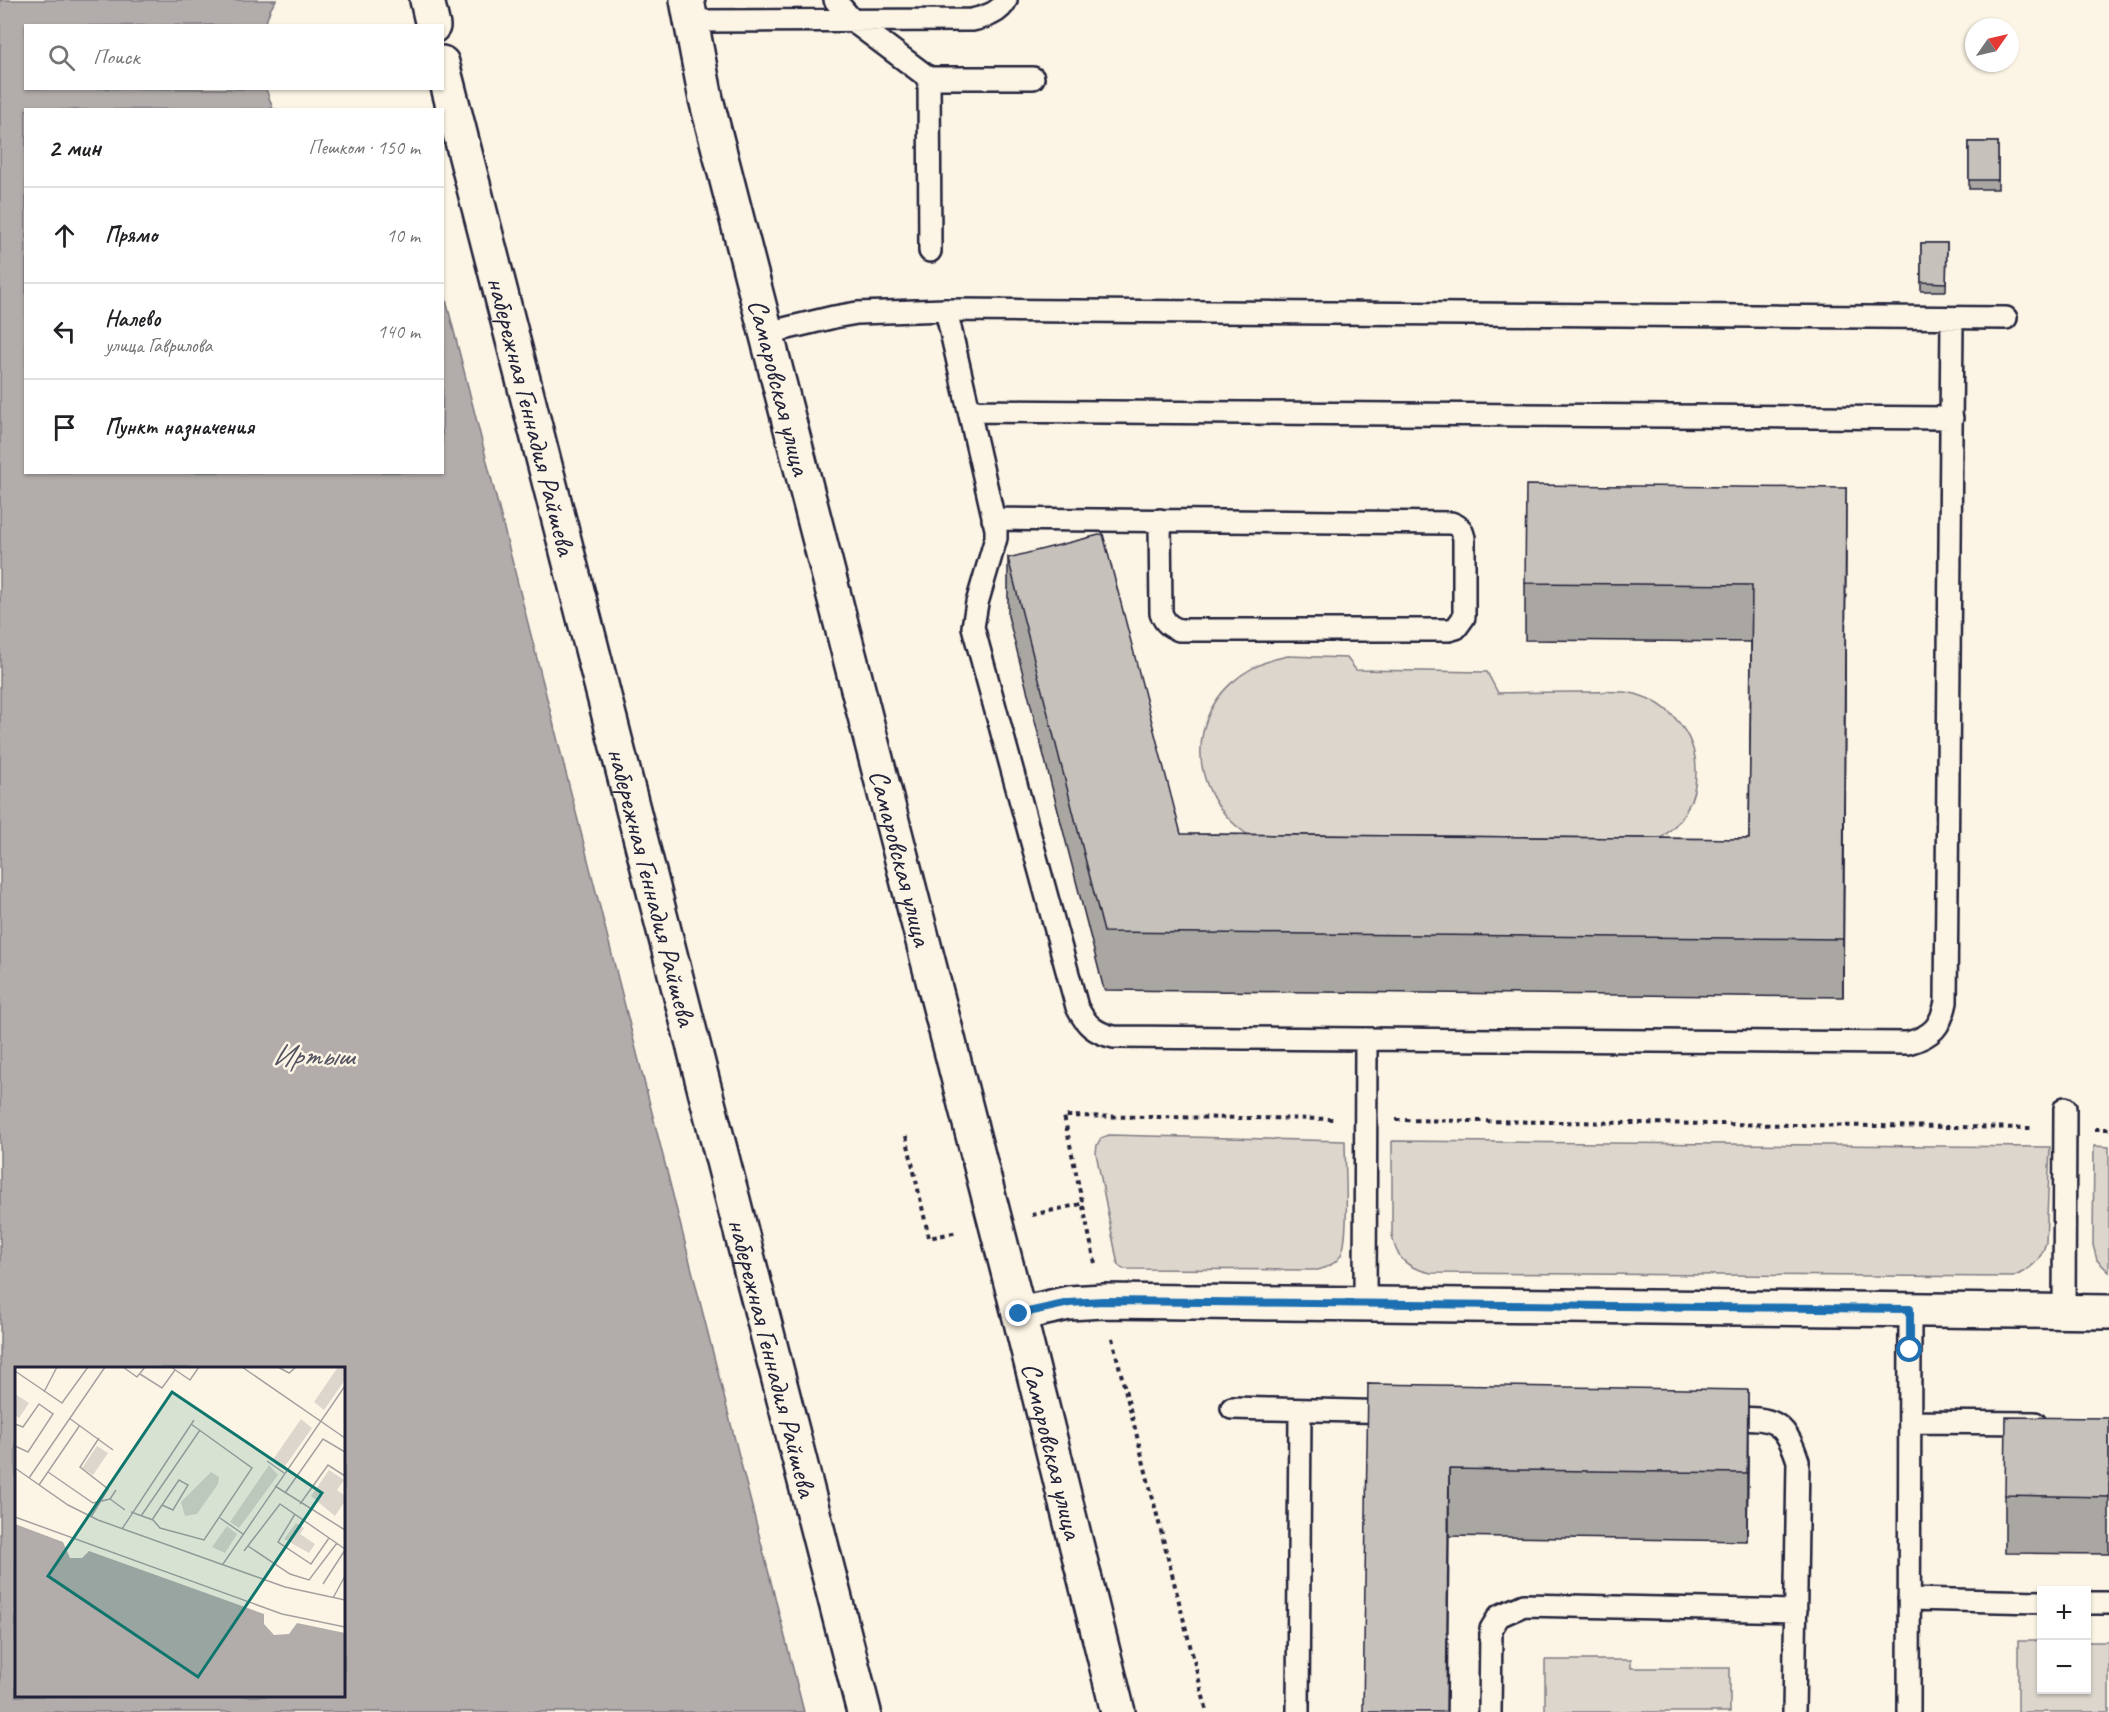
<!DOCTYPE html>
<html lang="ru">
<meta charset="utf-8">
<style>
body{margin:0;font-family:Caveat,sans-serif;background:#f6f6f6;color:#202124}
.controls{position:absolute;right:18px;bottom:18px;display:grid;overflow:hidden;border-radius:0px;box-shadow:0 2px 4px #0004}
.controls button{width:54px;height:54px;display:grid;place-items:center;padding:0;border:0;border-bottom:2px solid #e0e0e0;background:#fff;color:#202124;font:30px sans-serif}
.compass{position:absolute;left:1965px;top:18px;width:54px;height:54px;border-radius:50%;background:#fff;box-shadow:0 2px 4px #0004;rotate:56deg}
.stop{position:absolute;width:18px;height:18px;margin:-14px;border:4px solid #1f6fb2;border-radius:50%;background:#fff}
.stop.end{background:#1f6fb2;border-color:#fff;box-shadow:0 2px 6px #0008}
.list{margin:0;padding:0;list-style:none}
h2{display:flex;justify-content:space-between;align-items:center;height:78px;margin:0;padding:0 24px;font-size:26px}
h2 small{font-size:20px;font-weight:400;color:#757577}
.list li{display:grid;grid-template-columns:39px 1fr auto;gap:18px;align-items:center;box-sizing:border-box;height:96px;padding:0 24px;border-top:2px solid #e0e0e0}
.list b{display:block;font-size:22px;white-space:nowrap}
.list p{margin:0;font-size:20px;white-space:nowrap;color:#757577}
.list em{font-size:20px;font-style:normal;color:#757577}
.icon{flex:none;width:33px;height:33px;fill:none;stroke:currentColor;stroke-width:2;stroke-linecap:round;stroke-linejoin:round}
.map{position:relative;flex:none;width:2109px;height:1712px;overflow:hidden}
.search{position:absolute;background:#fff;box-shadow:0 2px 4px #0004;left:24px;top:24px;width:420px;height:66px;display:flex;align-items:center;gap:15px;box-sizing:border-box;padding:0 21px;border-radius:0px;color:#757577;font-size:22px}
.panel{position:absolute;background:#fff;box-shadow:0 2px 4px #0004;left:24px;top:108px;width:420px;height:366px;border-radius:0px}
.map>svg:first-child{display:block}
.green{fill:#dcd6cc;stroke:#7f7c84;stroke-width:1.5}
.water{fill:#b2adab;stroke:#78757e;stroke-width:1.5;fill-rule:evenodd}
.lines{fill:none;stroke-linecap:round;stroke-linejoin:round}
.service-casing{stroke:#22223b;stroke-width:26}
.pedestrian-casing{stroke:#22223b;stroke-width:38}
.minor-casing{stroke:#22223b;stroke-width:38}
.path{stroke:#22223b;stroke-width:4;stroke-dasharray:4.5 4.5;stroke-linecap:butt}
.service{stroke:#fcf5e5;stroke-width:21}
.pedestrian{stroke:#fcf5e5;stroke-width:33}
.minor{stroke:#fcf5e5;stroke-width:33}
.wall{fill:#aaa6a1;stroke:#22223b;stroke-width:1.5}
.shaded-wall{fill:#8b8783;stroke:#22223b;stroke-width:1.5}
.building{fill:#c6c1bb;stroke:#22223b;stroke-width:1.5}
.route{stroke:#1f6fb2;stroke-width:8}
.labels{text-anchor:middle;stroke-width:5;stroke-linejoin:round;paint-order:stroke}
.street-label{font-size:28px;fill:#22223b;stroke:#fcf5e5}
.water-label{font-size:30px;font-style:italic;fill:#545362;stroke:#fcf5e5}
.inset-road{fill:none;stroke:#a5a1a1;stroke-width:1.5}
.view{fill:#0f766e;fill-opacity:0.15;stroke:#0f766e;stroke-width:3}
.inset-edge{fill:none;stroke:#22223b;stroke-width:3}
</style>
<div class="map">
<svg width="2109" height="1712" viewBox="0 0 2109 1712">
<rect width="100%" height="100%" fill="#fcf5e5"/>
<filter id="ink" filterUnits="userSpaceOnUse"><feTurbulence type="fractalNoise" baseFrequency=".0167" numOctaves="2"/><feDisplacementMap in="SourceGraphic" scale="12" xChannelSelector="R" yChannelSelector="G"/><feConvolveMatrix kernelMatrix="1 2 1 2 8 2 1 2 1" color-interpolation-filters="sRGB"/></filter>
<g filter="url(#ink)">
<path class="green" d="M1288,656L1347,658L1356,670L1487,672L1498,693C1527,692 1556,692 1585,692C1601,692 1619,690 1635,694C1670,703 1696,735 1696,770C1697,800 1683,822 1659,840L1248,835C1169,780 1194,673 1288,656Z
M1109,1135L1345,1141C1345,1164 1350,1237 1341,1255C1336,1264 1327,1267 1318,1270L1123,1269L1118,1265L1096,1153L1097,1145L1101,1138Z
M1392,1141L2050,1147L2046,1242C2041,1261 2031,1269 2013,1277L1431,1273C1407,1268 1396,1259 1392,1235Z
M2094,1146L2109,1147V1272L2097,1260L2093,1245Z
M2018,1641H2041L2042,1690H2086L2087,1642H2109V1712H2018Z
M1545,1660H1631V1668H1730V1712H1545Z"/>
<path class="water" d="M0,0H276L270,10L265,25L26,26V88L266,89L273,109L26,110V472H442L443,288L804,1712H0ZM16,1368H344V1696H16Z"/>
<g class="lines">
<defs>
<path id="service" d="M835,0L853,21L929,78H1033
M691,21L972,20C985,17 1000,13 1006,0
M929,78L930,251
M946,310L996,529V538L977,603L973,627L1077,1007C1086,1025 1095,1033 1114,1037L1908,1043C1933,1036 1941,1026 1946,1002L1952,319
M767,333L834,317L857,313L946,310L2006,318
M969,411L1952,418
M993,519L1451,523C1460,526 1462,530 1464,538V617L1456,628L1449,630H1179C1169,626 1165,623 1161,613L1160,520
M1365,1305L1366,1039
M2064,1311L2065,1108
M1232,1408L1396,1412
M1721,1418C1766,1419 1783,1413 1798,1461L1794,1712
M1910,1422L2035,1423
M1909,1599L2042,1602
M2086,1603H2109
M1298,1712L1300,1410
M1490,1712L1491,1629L1499,1616L1524,1605L1796,1611
M1909,1712L1910,1309"/>
<g id="pedestrian">
<path d="M427,0L433,26"/>
<path id="s1" d="M442,63L864,1712"/>
</g>
<g id="minor">
<path id="s2" d="M687,0L706,99L1019,1314L1118,1712"/>
<path d="M1019,1314L1069,1303L1103,1301L2109,1312"/>
</g>
</defs>
<use href="#service" class="service-casing"/>
<use href="#pedestrian" class="pedestrian-casing"/>
<use href="#minor" class="minor-casing"/>
<path class="path" d="M1396,1120L2034,1128
M2095,1129H2109
M906,1136L929,1238L958,1232
M1032,1215L1081,1204
M1095,1263L1064,1116L1335,1119
M1112,1338L1207,1712"/>
<use href="#service" class="service"/>
<use href="#pedestrian" class="pedestrian"/>
<use href="#minor" class="minor"/>
</g>
<path class="wall" d="M1969,142H1998V189H1969Z
M1921,243H1947L1946,291H1921Z
M1846,488L1843,997L1104,990L1008,616V558L1181,834L1749,839L1751,642L1525,640V583Z
M1368,1384L1748,1457L1747,1541L1449,1536Z
M2109,1418V1554L2005,1553V1495Z"/>
<path class="shaded-wall" d="M1846,546L1843,997V939Z
M1748,1390V1457L1747,1541V1473Z
M1449,1469V1536L1447,1712H1446Z"/>
<path class="building" d="M1969,142H1998V180H1969Z
M1921,243H1947L1946,283L1921,282Z
M1526,485L1846,488L1843,939L1104,932L1008,558L1103,534L1181,834L1749,839L1752,585L1525,583Z
M1368,1384L1748,1390L1747,1473L1449,1469L1446,1712H1363Z
M2006,1417L2109,1418V1497L2005,1495Z"/>
</g>
<g class="lines" filter="url(#ink)">
<path class="route" d="M1019,1314L1069,1303L1103,1301L1910,1309V1350"/>
</g>
<g class="labels">
<g class="street-label">
<text dy="10" stroke="none"><textPath href="#s2" startOffset="398">Самаровская улица</textPath></text>
<text dy="10" stroke="none"><textPath href="#s1" startOffset="364">набережная Геннадия Райшева</textPath></text>
<text dy="10" stroke="none"><textPath href="#s2" startOffset="884">Самаровская улица</textPath></text>
<text dy="10" stroke="none"><textPath href="#s1" startOffset="850">набережная Геннадия Райшева</textPath></text>
<text dy="10" stroke="none"><textPath href="#s1" startOffset="1336">набережная Геннадия Райшева</textPath></text>
<text dy="10" stroke="none"><textPath href="#s2" startOffset="1496">Самаровская улица</textPath></text>
</g>
<g class="water-label">
<text x="313" y="1065">Иртыш</text>
</g>
</g>
<g transform="translate(15 1367)">
<rect width="330" height="330" fill="#fcf5e5"/>
<path d="M323,0H330V13L309,43L299,35ZM0,27L14,36L4,51L0,48ZM286,52L297,61L270,99L265,100L257,94ZM82,79L93,86L78,108L67,101ZM254,98L263,108L224,161L215,155ZM314,103L329,113L322,123L330,129V134L320,149L296,129ZM196,105L204,110L203,117L182,147L170,149L166,135ZM281,156L289,161L285,167L300,177L294,186L269,172ZM212,159L222,167L210,186L197,180Z" fill="#dcd6cc"/>
<path d="M0,157L48,175L55,191H67L74,184L249,247V257L259,268L274,267L282,256L330,266V330H0Z" fill="#b2adab"/>
<path class="inset-road" d="M108,0L122,10L130,0M156,0L175,13L184,0M227,0L330,71M263,0L274,6L281,0M0,4L47,36L73,0M125,7L147,21L160,3M29,25L42,0M54,51L98,83M0,57L8,60L24,37L38,47L13,85L0,79M252,94L269,106M0,101L53,138L83,153L270,220L330,233M33,105L78,136L95,132L101,123M14,111L90,0M24,118L65,58M260,119L330,163M270,126L308,72L330,85M95,132L110,143M285,137L313,98L330,109M116,145L138,153L145,161L189,173L237,101L176,57M280,147L263,175L296,197L314,171M126,149L185,63M0,150L267,247L330,260M76,150L93,122L65,100L84,71M205,151L228,167M137,153L147,138L164,113L173,118L158,143L147,138M107,162L179,53M233,179L275,207L294,213L322,176M229,184L265,137L330,182M208,197L330,19M308,217L330,183M318,231L330,209"/>
<path class="view" d="M157,25L307,126L183,310L33,209Z"/>
<rect width="330" height="330" class="inset-edge"/>
</g>
</svg>
<div class="controls">
<button>+</button>
<button>−</button>
</div>
<svg class="compass" viewBox="-18 -18 36 36"><path d="M0-13l5 13h-10z" fill="#e53935"/><path d="M0 13l5-13h-10z" fill="#757577"/></svg>
<div class="stop" style="left:1910px;top:1350px"></div>
<div class="stop end" style="left:1019px;top:1314px"></div>
<div class="search"><svg class="icon" aria-label="search" viewBox="0 0 24 24"><circle cx="10" cy="10" r="6"/><path d="M15 15l6 6"/></svg>Поиск</div>
<section class="panel">
<h2>2 мин<small>Пешком · 150 m</small></h2>
<ul class="list">
<li><svg class="icon" aria-label="ahead" viewBox="0 0 24 24"><path d="M12 20V5M6 11l6-6 6 6"/></svg><div><b>Прямо</b></div><em>10 m</em></li>
<li><svg class="icon" aria-label="left" viewBox="0 0 24 24"><path d="M17 20v-9H6M10 6l-5 5 5 5"/></svg><div><b>Налево</b><p>улица Гаврилова</p></div><em>140 m</em></li>
<li><svg class="icon" aria-label="arrive" viewBox="0 0 24 24"><path d="M6 21V4h12l-3 4 3 4H6"/></svg><div><b>Пункт назначения</b></div></li>
</ul>
</section>
</div>
